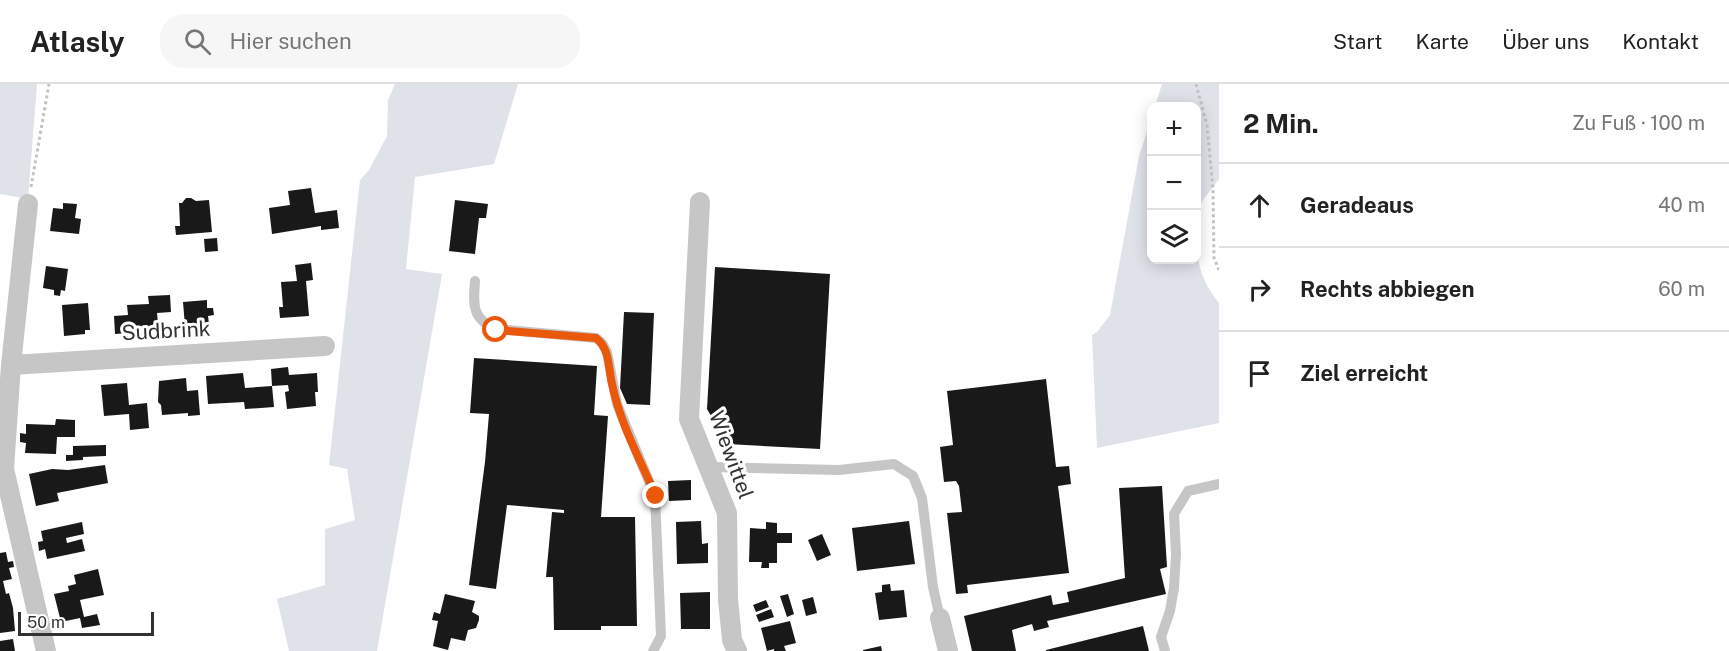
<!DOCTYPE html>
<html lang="de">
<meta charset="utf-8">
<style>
body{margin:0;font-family:"Public Sans",sans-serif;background:#f6f6f6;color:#222}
.controls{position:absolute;right:18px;top:18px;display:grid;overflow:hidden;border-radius:12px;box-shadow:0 3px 15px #0003}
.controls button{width:54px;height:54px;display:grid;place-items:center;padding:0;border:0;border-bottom:2px solid #e0e0e0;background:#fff;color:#222;font:30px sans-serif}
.scale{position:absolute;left:18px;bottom:15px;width:136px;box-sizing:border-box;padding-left:6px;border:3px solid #323232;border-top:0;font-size:16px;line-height:21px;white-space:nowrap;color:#323232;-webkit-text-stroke:4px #fff;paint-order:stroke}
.stop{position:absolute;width:18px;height:18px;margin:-14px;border:4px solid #ea580c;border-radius:50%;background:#fff}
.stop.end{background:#ea580c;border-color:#fff;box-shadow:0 2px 6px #0008}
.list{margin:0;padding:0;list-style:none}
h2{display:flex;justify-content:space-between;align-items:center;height:78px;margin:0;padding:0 24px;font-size:26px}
h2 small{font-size:20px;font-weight:400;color:#767676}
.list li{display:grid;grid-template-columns:39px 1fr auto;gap:18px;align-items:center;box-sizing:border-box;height:84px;padding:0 24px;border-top:2px solid #e0e0e0}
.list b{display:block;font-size:22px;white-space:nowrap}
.list em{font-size:20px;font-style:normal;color:#767676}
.icon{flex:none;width:33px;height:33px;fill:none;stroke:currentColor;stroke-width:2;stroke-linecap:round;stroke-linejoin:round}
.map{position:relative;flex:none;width:1219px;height:567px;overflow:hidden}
header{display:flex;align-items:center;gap:36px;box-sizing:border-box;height:84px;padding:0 30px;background:#fff;border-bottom:2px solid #e0e0e0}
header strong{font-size:28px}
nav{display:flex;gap:33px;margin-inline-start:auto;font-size:21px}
.search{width:420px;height:54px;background:#f6f6f6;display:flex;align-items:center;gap:15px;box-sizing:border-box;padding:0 21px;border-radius:24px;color:#767676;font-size:22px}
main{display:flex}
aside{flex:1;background:#fff}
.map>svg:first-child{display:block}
.green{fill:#e0e2ea}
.building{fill:#191919}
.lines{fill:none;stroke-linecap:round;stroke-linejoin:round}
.path{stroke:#c2c2c2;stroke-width:3;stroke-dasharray:3 3;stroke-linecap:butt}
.service{stroke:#c6c6c6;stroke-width:10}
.minor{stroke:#c6c6c6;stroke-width:20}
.route{stroke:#ea580c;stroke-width:8}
.labels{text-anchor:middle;stroke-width:6;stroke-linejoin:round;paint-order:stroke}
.street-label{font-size:21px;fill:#323232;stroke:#fff}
</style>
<header>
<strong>Atlasly</strong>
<div class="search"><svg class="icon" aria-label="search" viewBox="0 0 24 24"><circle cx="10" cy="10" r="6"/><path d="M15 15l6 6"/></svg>Hier suchen</div>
<nav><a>Start</a><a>Karte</a><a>Über uns</a><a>Kontakt</a></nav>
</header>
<main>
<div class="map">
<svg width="1219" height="567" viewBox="0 0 1219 567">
<rect width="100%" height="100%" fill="#fff"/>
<path class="green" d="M0,0H37L28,115L0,110Z
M395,0H518L494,80L415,93L406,185L442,190L377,567H289L277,515L325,501V445L355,436L347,385L329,381L360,96L369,86L387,52L388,16Z
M1162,0H1219V95L1197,124L1196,22H1155Z
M1151,35L1152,176H1196L1197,167C1199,187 1206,203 1219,219V339L1097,364L1092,251L1097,248L1110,231L1139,72Z"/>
<path class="building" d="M311,104L315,129L337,126L339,144L321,146V142L272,150L269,124L290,121L288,107Z
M186,114H191L196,117L209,116L212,148L176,151L175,142H180L179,119H182Z
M455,116L488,120L486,134H479L475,170L449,167Z
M63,119L77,120L75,134L81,135L79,150L50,147L53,124L63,125Z
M217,154L218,167L205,168L204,155Z
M311,179L313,196L306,197L309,232L280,234L279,223H283L281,198L297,197L295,181Z
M46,182L68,185L65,207L61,206L60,212L54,211V206L43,204Z
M715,183L830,190L820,365L727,360L728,343H719L715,336H710L711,332L707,325Z
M170,211L171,228L157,229L158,239L153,240L154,245L143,246V248L115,250L114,232L128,231L127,221L149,220L148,212Z
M207,216V224H213L214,231L208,232L209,240L185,242L183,218Z
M88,219L90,246H85V250L64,252L62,221Z
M624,228L654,229L650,321L627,320L620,304Z
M474,274L597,282L594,331L608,332L601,433H635L637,542H601V546H554L553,493H546L552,428L564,429V426L507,421L496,505L469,501L485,378L489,330L470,329Z
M288,283L289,291L317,289L318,308H315L316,322L287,325L285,308L289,307L288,301L272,302L271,285Z
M243,289L245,304L272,302L274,323L245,325L244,318L208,320L206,292Z
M186,294L187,307L198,306L200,331L188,332V329L162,331L161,321L158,318L159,297Z
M1046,295L1056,383L1069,382L1071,400L1058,402L1069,489L967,501L968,509L956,510L947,429L962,428L959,402L956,397L944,398L940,363L953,361L947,307Z
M127,299L129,321L147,319L149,344L130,346L129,330L104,332L101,301Z
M56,335L75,336V353H57L56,370L25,369L26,359L20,358V349L26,350V340L55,341Z
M106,361V372L83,373V376L66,377V371H73V362Z
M105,381L108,399L57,409L59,417L36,422L29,390L52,385L68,386Z
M691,396V416L669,417L668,397Z
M1162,402L1167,483L1160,485L1166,510L1047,537L1049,543L1034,547L1032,540L1012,546L1016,567H972L964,532L1051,511L1053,521L1069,518L1067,508L1125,494L1119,404Z
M701,437L702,460L708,459V479L677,480L676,438Z
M909,437L915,480L857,487L852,444Z
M82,438L84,450L66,454L67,459L82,455L85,467L47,475L45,465L39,467L38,458L43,457L41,447Z
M766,438L777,439V449H792V459H777V479H769V484H761L762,478H749L750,444L766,445Z
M822,450L831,471L817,477L808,456Z
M6,468L8,478L13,477L14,483L9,484L12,495L3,497L6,510L9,509L13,524L15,547L0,549V469Z
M98,485L104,511L80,516L84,533L97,530L100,541L82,544L80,534L61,538L54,510L69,507L68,502L76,500L74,491Z
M890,500L891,507L904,506L907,533L879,536L875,509L882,508V501Z
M710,508V545H681L680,509Z
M445,510L475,517L472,528L479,532V536L476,544L468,546L465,557L451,554L448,566L433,562L438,537L432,536L434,528L440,530Z
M788,510L794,530L787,533L780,512Z
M813,513L817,529L806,532L802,516Z
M766,516L769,523L756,528L753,521Z
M771,525L774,533L759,538L756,531Z
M790,537L796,559L784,562L786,567H774V565L767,567L761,544Z
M1143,542L1149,567H1046V566Z
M13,555L15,567H0V557Z
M881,562L882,567H863V566Z"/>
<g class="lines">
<path class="path" d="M1196,0L1207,41L1213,105L1214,174L1219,186
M31,103L49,0"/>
<path class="service" d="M475,197C473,221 472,236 497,245L596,254L602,259L607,268L617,320L655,412L661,552L653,567
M710,383L839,386L894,380L913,392L922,414L933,503L940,534
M1165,567L1161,553L1170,527L1174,504L1176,470L1174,430L1188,407L1219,400"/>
<path class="minor" d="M700,118L689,335L727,429L728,515L732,556L737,567
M28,120L11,281L4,385L46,567
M11,281L325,262
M940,534L948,567"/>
</g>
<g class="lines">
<path class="route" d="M496,246L596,254C610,265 608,283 612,300C620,339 640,376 656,412"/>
</g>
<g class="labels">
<g class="street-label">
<text transform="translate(166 247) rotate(-3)" y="7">Sudbrink</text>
<text transform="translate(731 371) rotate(70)" y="7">Wiewittel</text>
</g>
</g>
</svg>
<div class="controls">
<button>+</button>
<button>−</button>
<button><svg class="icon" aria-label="layers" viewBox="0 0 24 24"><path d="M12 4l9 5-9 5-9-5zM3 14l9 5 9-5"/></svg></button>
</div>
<div class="scale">50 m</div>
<div class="stop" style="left:496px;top:246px"></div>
<div class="stop end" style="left:656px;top:412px"></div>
</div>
<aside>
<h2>2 Min.<small>Zu Fuß · 100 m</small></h2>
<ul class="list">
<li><svg class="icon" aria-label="ahead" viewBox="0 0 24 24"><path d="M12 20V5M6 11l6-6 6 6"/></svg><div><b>Geradeaus</b></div><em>40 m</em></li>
<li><svg class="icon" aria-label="right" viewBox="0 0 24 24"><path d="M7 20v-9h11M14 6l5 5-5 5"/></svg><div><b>Rechts abbiegen</b></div><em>60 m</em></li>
<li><svg class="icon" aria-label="arrive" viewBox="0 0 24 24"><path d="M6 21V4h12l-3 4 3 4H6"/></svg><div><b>Ziel erreicht</b></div></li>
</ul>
</aside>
</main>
